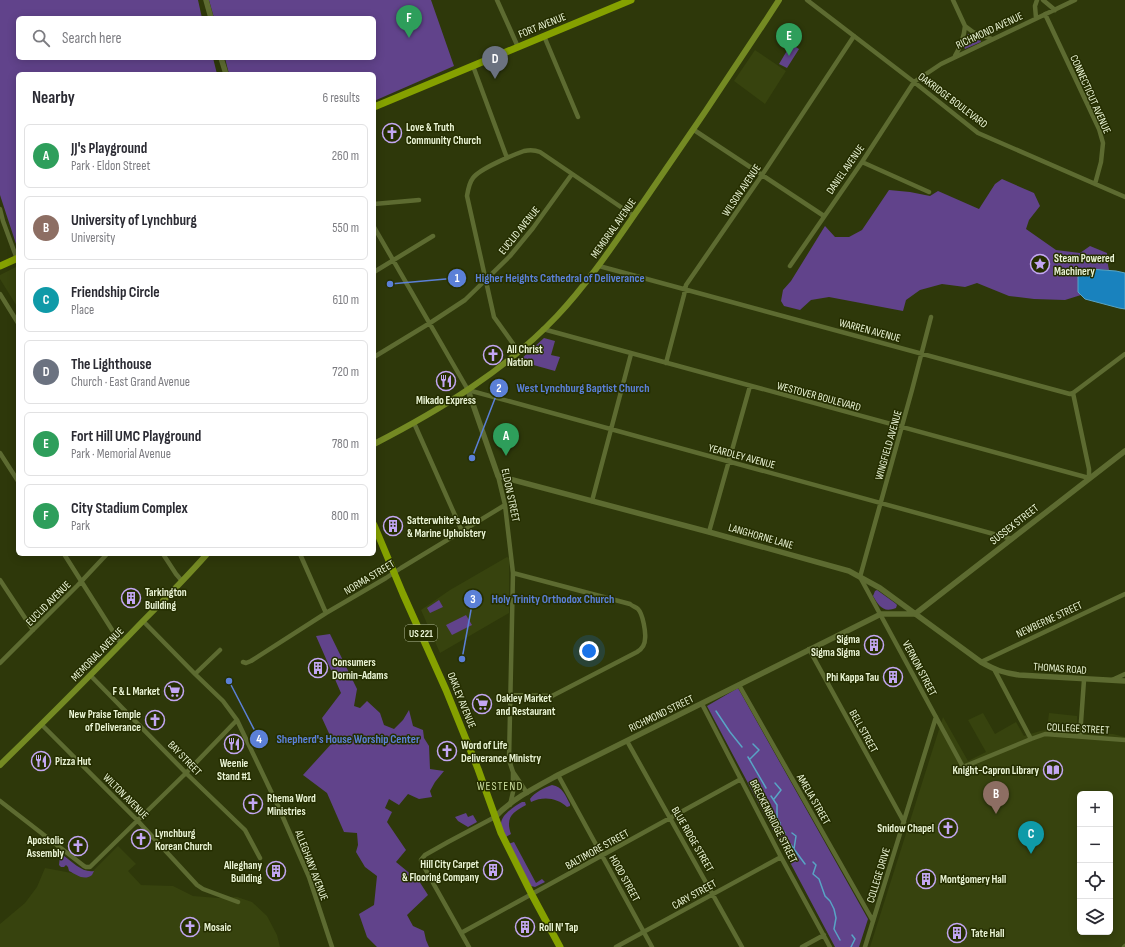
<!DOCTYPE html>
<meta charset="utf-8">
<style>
body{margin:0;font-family:"Sofia Sans Condensed",sans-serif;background:#f7f7f7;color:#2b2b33}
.controls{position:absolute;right:12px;bottom:12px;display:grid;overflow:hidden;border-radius:6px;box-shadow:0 2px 10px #0003}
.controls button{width:36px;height:36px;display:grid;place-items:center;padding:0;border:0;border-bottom:1px solid #e1e1e2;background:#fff;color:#2b2b33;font:20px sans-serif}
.you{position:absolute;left:589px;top:651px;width:14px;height:14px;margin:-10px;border:3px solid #fff;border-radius:50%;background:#1a73e8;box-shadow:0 0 0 6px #1a73e833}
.badge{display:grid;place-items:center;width:26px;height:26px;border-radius:50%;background:#0f766e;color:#fff;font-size:13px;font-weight:700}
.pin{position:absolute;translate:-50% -33px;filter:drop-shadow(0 1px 2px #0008)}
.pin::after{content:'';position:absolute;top:21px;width:14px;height:12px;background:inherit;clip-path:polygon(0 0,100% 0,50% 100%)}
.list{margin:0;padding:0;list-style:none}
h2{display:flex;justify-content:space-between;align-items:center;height:52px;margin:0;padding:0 16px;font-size:17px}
h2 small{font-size:13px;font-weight:400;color:#7c7c81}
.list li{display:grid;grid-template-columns:26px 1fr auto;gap:12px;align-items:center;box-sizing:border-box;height:64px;margin:0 8px 8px;padding:0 8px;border:1px solid #e1e1e2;border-radius:6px}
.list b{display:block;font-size:15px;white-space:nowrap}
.list p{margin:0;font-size:13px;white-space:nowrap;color:#7c7c81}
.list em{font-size:13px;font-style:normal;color:#7c7c81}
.icon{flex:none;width:22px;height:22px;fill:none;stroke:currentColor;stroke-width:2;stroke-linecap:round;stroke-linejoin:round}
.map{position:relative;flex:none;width:1125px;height:947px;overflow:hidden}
.search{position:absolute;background:#fff;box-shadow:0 2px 10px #0003;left:16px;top:16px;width:360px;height:44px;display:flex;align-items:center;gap:10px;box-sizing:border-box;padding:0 14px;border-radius:6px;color:#7c7c81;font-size:15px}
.panel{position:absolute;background:#fff;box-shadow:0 2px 10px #0003;left:16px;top:72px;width:360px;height:484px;border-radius:6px}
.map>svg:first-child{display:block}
.built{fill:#37430e;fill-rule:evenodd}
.green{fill:#61438b}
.water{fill:#1982be;stroke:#58a4c5}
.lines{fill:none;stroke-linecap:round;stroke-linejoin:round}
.stream{stroke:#58a4c5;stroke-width:1.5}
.minor{stroke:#5d6b31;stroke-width:4.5}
.tertiary{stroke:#5d6b31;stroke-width:5.5}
.secondary{stroke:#748a23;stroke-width:6}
.primary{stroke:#85a100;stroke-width:7}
.labels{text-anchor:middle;stroke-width:3;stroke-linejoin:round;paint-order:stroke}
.shield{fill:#252e00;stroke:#b0b996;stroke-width:1}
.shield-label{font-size:10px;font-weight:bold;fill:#ebf5d6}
.street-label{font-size:11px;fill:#ebf5d6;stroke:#252e00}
.poi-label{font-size:11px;font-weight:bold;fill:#ebf5d6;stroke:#252e00;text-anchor:start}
.neighbourhood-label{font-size:12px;letter-spacing:1px;fill:#c9db9c;stroke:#252e00}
.leader{fill:none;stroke:#5b80d7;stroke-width:1.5}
.callout-dot{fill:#5b80d7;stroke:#252e00;stroke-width:1.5}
.mark-label{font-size:12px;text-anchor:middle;font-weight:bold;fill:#fff}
.callout-label{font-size:12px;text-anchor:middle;font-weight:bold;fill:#5b80d7;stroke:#252e00;stroke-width:3;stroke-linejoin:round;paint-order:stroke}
</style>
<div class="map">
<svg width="1125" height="947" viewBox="0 0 1125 947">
<rect width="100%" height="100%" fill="#2e380a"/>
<path class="built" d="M755,50L786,71L765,104L734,81Z
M18,266V308L0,279V275Z
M507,557L509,558V613L440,653L421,610L450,590Z
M983,713L995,734L1016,722L1024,736L1040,731L1047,730L1049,713L1077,716V732L1113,734L1125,737V947H870L943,717L968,761L986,752L968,720ZM1080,794H1110V932H1080Z
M118,846L136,864L128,871L141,885L173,886L193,896L218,898L237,897L252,902L267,916L277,935L280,947H0V924L25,903L37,887L45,868L88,876Z"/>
<path class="green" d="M0,0H198L202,18H18V58H213L217,74H18V247H17L0,195Z
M209,0H431L454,66L374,101V74H229L225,58H374V18H214Z
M968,34H969L980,39L981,42L965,49L964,47Z
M791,44L799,49L787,68L779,64Z
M1002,179L1034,193L1040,206L1029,220L1026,229L1056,250L1080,253L1090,246L1107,253L1108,265L1109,270L1090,269L1078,292L1081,295L1065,300L1034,299L1009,296L977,283L965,287L942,284L920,290L906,300L903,311L829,297L811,300L800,310L784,306L781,301L783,290L791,281L825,226L835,237H849L862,230L889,190L910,192L930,196L938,191L979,209L995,184Z
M544,338L555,341L551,355L560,357L555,371L519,361Z
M877,590L895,603L897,605L896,608C883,613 879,606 873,596L875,591Z
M439,600L443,607L430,613L427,608Z
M466,615L472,625L452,635L446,625Z
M330,634L357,689L354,706L360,708L367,701L380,713L384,725L394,729L403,720L409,710L413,726L423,730L424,738L429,746L430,769L444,771L435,782L430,791L432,797L419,799L408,794L399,805L389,799L385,808L392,812L387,822L406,850L396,862L419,881L428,895L407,915L413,926L424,931L426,940L429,947H377L367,937L359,914L374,905L377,876L365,867L356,852L358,845L357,833L344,832L327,793L303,775L333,742L322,718L341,693L316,636Z
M738,688L868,919L859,947H835L707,706Z
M552,785C563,787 565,795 570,804V806L567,807C557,798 544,796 531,802L530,799C534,793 545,787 552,785Z
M522,802H525L526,805C513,812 505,817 511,834L506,837C504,833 502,829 501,825C500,815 515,806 522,802Z
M466,813L468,817L473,815L477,822L468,827L458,821L455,817Z
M514,842L536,883L542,879L545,882L535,887L531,886L508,844Z
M60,856H64C73,862 82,873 94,871L92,875C84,881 77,875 69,871L68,867L66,865L64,867H61L59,865Z"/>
<path class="water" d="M1090,269L1116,271L1125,273V309L1119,308L1085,299L1078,292V274Z"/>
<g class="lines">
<path class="stream" d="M716,711L730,732L742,747
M748,757L766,788
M750,759L759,750L753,744
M771,796L777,805V818L780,823L779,827L785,833
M774,799L781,790L775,783
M792,833L796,836L794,849
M791,845L805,864
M813,862L816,865L813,874L819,879L825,896L830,901L834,909L836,918L834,929L840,940
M851,947L855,939L852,935"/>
<path class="minor" d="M497,0L518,47
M807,0L914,82L978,133L1125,197
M953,0L965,26L973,32L992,39
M1043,0L1055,10
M1045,14L1099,129L1103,143L1101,162L1095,184
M1036,18L1035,6L1037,0
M544,36L578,117
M955,56C961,46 964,37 965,26
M473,66L507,158
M694,130L824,216
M862,162L929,192
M374,204L419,200
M0,209L3,221L17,259
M374,227L468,390L1012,539
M599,266L1070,394L1073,393L1125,354
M790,266L862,162L914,82L941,64L1075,0
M374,272L433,236
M0,294L18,323
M931,317L912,390L860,577L963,767L1031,739L1045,734L1125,740
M543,329L1089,478V469L1073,393
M519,352L494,317L467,196C468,190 469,183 473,178C479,169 513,155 524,151C529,150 535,150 540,152L634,216
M374,357L430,323L465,300L510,256L533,228L572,174
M666,363L684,295L686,285L762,175L854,36
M414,423L462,531
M0,453L18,481
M498,476L505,505L513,573L509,760L513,772L527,793
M592,501L631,354
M709,532L750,386
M64,554L121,644
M163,554L176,574L182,581
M300,554L326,613
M0,580L33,630
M143,621L195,674L223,701L237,720L278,806L309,877L332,947
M809,649L904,822
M243,662L246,663L251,661L326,613L386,578L401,568L505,505
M981,662L1125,594
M0,663L77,586L107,554
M994,669L1031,739
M195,674L220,650
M90,675L188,775L245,830L260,858
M1112,680L1125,674
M739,685L873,921
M511,695L552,696L637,652C642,649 645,645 645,639C646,633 643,614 638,609C636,607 632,606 630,604L513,573
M702,704L781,857L830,947
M42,725L137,820L197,885L203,889L238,902
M1080,736L1084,680
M627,741L742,947
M558,775L652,947
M0,801L84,866L86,867H90L186,773L237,720
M510,805L513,792V772
M461,933L741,779
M469,947L423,865L421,860L425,855L448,842L495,817
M616,947L781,857
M802,947L824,935
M865,947L936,717
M1124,947L1125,946"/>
<path class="tertiary" d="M206,0L211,18
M221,58L226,74
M468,390L498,476L709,532L849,571L880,588L981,662C995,670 1004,673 1019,675L1125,681
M915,614L1125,451
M495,817C512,799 536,787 558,775L881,614H915"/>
<path class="secondary" d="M374,444C440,410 506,370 557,316C590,281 616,241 644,201C690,135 735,68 779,0
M0,765C48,718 95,671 142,622C164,600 186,578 207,554"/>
<path class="primary" d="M374,107L631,0
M0,266L18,258
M374,525L403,594L446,690L478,769L501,833L532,895L560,947"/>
</g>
<defs>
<symbol id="church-ring" viewBox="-11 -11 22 22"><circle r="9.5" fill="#252e00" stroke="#c3a7f2" stroke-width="1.5"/><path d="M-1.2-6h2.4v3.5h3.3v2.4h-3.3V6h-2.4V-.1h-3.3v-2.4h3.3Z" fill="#c3a7f2"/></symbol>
<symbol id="sight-ring" viewBox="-11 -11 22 22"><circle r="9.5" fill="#252e00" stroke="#c3a7f2" stroke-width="1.5"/><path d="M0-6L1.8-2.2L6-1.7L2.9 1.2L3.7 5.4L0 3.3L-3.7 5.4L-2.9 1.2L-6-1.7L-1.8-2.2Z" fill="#c3a7f2"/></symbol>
<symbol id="restaurant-ring" viewBox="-11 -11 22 22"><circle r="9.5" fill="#252e00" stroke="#c3a7f2" stroke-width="1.5"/><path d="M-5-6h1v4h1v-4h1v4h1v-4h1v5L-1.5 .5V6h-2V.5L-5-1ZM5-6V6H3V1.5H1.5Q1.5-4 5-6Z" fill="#c3a7f2"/></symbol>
<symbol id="building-ring" viewBox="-11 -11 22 22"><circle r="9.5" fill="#252e00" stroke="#c3a7f2" stroke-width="1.5"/><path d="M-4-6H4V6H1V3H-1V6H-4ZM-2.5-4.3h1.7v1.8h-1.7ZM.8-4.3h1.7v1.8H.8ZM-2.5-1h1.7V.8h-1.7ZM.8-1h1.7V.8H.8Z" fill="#c3a7f2"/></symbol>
<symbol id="supermarket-ring" viewBox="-11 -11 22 22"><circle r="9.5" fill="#252e00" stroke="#c3a7f2" stroke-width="1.5"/><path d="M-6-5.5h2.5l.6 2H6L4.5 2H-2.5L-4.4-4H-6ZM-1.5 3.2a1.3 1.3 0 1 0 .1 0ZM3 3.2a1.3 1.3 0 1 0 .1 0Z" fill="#c3a7f2"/></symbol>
<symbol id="library-ring" viewBox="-11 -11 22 22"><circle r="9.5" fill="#252e00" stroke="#c3a7f2" stroke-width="1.5"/><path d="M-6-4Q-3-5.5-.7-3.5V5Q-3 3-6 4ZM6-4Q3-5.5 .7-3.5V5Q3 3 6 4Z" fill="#c3a7f2"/></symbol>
</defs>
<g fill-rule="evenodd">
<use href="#church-ring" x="381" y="122" width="22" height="22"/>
<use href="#sight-ring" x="1029" y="253" width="22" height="22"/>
<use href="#church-ring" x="482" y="344" width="22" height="22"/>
<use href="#restaurant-ring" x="435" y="370" width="22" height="22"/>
<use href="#building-ring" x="382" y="515" width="22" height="22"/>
<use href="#building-ring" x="120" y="587" width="22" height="22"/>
<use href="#building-ring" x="863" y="634" width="22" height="22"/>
<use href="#building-ring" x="307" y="657" width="22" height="22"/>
<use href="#building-ring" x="882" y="666" width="22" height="22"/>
<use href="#supermarket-ring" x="163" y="680" width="22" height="22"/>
<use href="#supermarket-ring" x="471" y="693" width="22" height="22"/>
<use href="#church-ring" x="144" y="709" width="22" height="22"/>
<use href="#restaurant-ring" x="223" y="733" width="22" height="22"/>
<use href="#church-ring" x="436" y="740" width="22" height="22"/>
<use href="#restaurant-ring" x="30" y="750" width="22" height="22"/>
<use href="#library-ring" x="1042" y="759" width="22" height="22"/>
<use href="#church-ring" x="242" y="793" width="22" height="22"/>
<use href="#church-ring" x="937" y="817" width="22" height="22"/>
<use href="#church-ring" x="130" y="828" width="22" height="22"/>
<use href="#church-ring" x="67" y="835" width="22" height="22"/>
<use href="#building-ring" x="482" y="859" width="22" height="22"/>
<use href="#building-ring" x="265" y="860" width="22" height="22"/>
<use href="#building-ring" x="915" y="868" width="22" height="22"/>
<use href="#church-ring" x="179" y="916" width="22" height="22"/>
<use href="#building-ring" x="514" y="916" width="22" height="22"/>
<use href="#building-ring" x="946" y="922" width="22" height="22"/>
</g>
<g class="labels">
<rect class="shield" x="405" y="625" width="32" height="16" rx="3"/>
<g class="shield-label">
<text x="421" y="637">US 221</text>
</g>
<g class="street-label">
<text transform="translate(542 25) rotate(-22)" y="4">FORT AVENUE</text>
<text transform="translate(989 30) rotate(-25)" y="4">RICHMOND AVENUE</text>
<text transform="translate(1091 94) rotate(66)" y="4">CONNECTICUT AVENUE</text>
<text transform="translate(953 100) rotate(37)" y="4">OAKRIDGE BOULEVARD</text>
<text transform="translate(845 169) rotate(-55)" y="4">DANIEL AVENUE</text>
<text transform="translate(741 190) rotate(-56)" y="4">WILSON AVENUE</text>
<text transform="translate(613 228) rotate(-55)" y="4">MEMORIAL AVENUE</text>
<text transform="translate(519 230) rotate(-51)" y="4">EUCLID AVENUE</text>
<text transform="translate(870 330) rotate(15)" y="4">WARREN AVENUE</text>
<text transform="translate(819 396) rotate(15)" y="4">WESTOVER BOULEVARD</text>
<text transform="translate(888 445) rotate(-74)" y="4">WINGFIELD AVENUE</text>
<text transform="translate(742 456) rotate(15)" y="4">YEARDLEY AVENUE</text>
<text transform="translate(511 495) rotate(78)" y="4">ELDON STREET</text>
<text transform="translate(1014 524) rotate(-38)" y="4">SUSSEX STREET</text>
<text transform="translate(761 536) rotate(16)" y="4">LANGHORNE LANE</text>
<text transform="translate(369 577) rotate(-31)" y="4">NORMA STREET</text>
<text transform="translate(48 603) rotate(-45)" y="4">EUCLID AVENUE</text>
<text transform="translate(1049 619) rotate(-25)" y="4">NEWBERNE STREET</text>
<text transform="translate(97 654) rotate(-46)" y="4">MEMORIAL AVENUE</text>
<text transform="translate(920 668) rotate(62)" y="4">VERNON STREET</text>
<text transform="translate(1060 668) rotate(4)" y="4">THOMAS ROAD</text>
<text transform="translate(462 700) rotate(68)" y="4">OAKLEY AVENUE</text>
<text transform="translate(661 713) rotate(-26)" y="4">RICHMOND STREET</text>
<text transform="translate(1078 728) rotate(3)" y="4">COLLEGE STREET</text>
<text transform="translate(864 731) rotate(61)" y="4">BELL STREET</text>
<text transform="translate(185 758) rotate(46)" y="4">BAY STREET</text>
<text transform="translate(126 796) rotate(45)" y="4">WILTON AVENUE</text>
<text transform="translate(814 799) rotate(60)" y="4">AMELIA STREET</text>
<text transform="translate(774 821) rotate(63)" y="4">BRECKENBRIDGE STREET</text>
<text transform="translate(693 839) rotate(60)" y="4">BLUE RIDGE STREET</text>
<text transform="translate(597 849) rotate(-29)" y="4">BALTIMORE STREET</text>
<text transform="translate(312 865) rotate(69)" y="4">ALLEGHANY AVENUE</text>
<text transform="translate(878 875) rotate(-73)" y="4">COLLEGE DRIVE</text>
<text transform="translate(625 878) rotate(61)" y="4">HOOD STREET</text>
<text transform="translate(694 894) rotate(-29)" y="4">CARY STREET</text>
</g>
<g class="poi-label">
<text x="406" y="131">Love &amp; Truth<tspan x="406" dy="13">Community Church</tspan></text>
<text x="1054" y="262">Steam Powered<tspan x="1054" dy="13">Machinery</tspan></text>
<text x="507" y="353">All Christ<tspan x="507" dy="13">Nation</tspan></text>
<text x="446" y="404" text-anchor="middle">Mikado Express</text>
<text x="407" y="524">Satterwhite's Auto<tspan x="407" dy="13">&amp; Marine Upholstery</tspan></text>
<text x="145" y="596">Tarkington<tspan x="145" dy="13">Building</tspan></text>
<text x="860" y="643" text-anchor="end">Sigma<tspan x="860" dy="13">Sigma Sigma</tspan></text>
<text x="332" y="666">Consumers<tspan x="332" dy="13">Dornin-Adams</tspan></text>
<text x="879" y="681" text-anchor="end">Phi Kappa Tau</text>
<text x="160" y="695" text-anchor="end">F &amp; L Market</text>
<text x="496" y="702">Oakley Market<tspan x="496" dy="13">and Restaurant</tspan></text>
<text x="141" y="718" text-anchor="end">New Praise Temple<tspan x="141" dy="13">of Deliverance</tspan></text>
<text x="461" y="749">Word of Life<tspan x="461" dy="13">Deliverance Ministry</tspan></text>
<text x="55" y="765">Pizza Hut</text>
<text x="234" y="767" text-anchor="middle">Weenie<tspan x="234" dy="13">Stand #1</tspan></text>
<text x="1039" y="774" text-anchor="end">Knight-Capron Library</text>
<text x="267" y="802">Rhema Word<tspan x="267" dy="13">Ministries</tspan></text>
<text x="934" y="832" text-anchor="end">Snidow Chapel</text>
<text x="155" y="837">Lynchburg<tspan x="155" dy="13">Korean Church</tspan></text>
<text x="64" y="844" text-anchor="end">Apostolic<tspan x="64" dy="13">Assembly</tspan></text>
<text x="479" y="868" text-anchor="end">Hill City Carpet<tspan x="479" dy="13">&amp; Flooring Company</tspan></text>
<text x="262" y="869" text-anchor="end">Alleghany<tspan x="262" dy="13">Building</tspan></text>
<text x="940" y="883">Montgomery Hall</text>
<text x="204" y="931">Mosaic</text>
<text x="539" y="931">Roll N' Tap</text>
<text x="971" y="937">Tate Hall</text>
</g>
<g class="neighbourhood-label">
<text x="500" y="790">WESTEND</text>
</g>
</g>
<path class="leader" d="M390 284L457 278M472 458L499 388M462 659L473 599M229 681L259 739"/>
<g class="callout-dot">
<circle cx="390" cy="284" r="4"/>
<circle cx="472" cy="458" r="4"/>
<circle cx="462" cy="659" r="4"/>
<circle cx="229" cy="681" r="4"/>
<circle cx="457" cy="278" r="10"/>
<circle cx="499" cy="388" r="10"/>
<circle cx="473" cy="599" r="10"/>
<circle cx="259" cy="739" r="10"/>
</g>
<g class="mark-label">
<text x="457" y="282">1</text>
<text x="499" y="392">2</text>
<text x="473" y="603">3</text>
<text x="259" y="743">4</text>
</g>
<g class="callout-label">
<text x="560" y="282">Higher Heights Cathedral of Deliverance</text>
<text x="583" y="392">West Lynchburg Baptist Church</text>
<text x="553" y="603">Holy Trinity Orthodox Church</text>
<text x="348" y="743">Shepherd's House Worship Center</text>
</g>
</svg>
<div class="controls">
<button>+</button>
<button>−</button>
<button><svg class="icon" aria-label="locate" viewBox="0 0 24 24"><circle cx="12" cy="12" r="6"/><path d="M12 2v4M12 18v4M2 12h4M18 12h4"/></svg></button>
<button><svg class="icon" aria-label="layers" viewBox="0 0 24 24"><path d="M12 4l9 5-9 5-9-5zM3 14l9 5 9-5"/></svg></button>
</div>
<div class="you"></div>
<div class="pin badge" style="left:506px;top:456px;background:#2e9e5b">A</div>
<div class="pin badge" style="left:996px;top:814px;background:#8d6e63">B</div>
<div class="pin badge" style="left:1031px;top:854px;background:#0f9aa8">C</div>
<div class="pin badge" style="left:495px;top:79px;background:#6b7280">D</div>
<div class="pin badge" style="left:789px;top:56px;background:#2e9e5b">E</div>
<div class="pin badge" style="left:409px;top:38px;background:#2e9e5b">F</div>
<div class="search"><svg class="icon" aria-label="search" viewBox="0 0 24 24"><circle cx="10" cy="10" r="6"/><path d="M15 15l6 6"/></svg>Search here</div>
<section class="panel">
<h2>Nearby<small>6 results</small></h2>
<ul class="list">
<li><span class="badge" style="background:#2e9e5b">A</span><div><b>JJ's Playground</b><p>Park · Eldon Street</p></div><em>260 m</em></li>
<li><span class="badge" style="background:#8d6e63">B</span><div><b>University of Lynchburg</b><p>University</p></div><em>550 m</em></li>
<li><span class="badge" style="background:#0f9aa8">C</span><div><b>Friendship Circle</b><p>Place</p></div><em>610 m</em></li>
<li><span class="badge" style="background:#6b7280">D</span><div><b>The Lighthouse</b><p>Church · East Grand Avenue</p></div><em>720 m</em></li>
<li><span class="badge" style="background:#2e9e5b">E</span><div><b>Fort Hill UMC Playground</b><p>Park · Memorial Avenue</p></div><em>780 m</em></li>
<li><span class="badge" style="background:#2e9e5b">F</span><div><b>City Stadium Complex</b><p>Park</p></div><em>800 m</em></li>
</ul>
</section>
</div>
